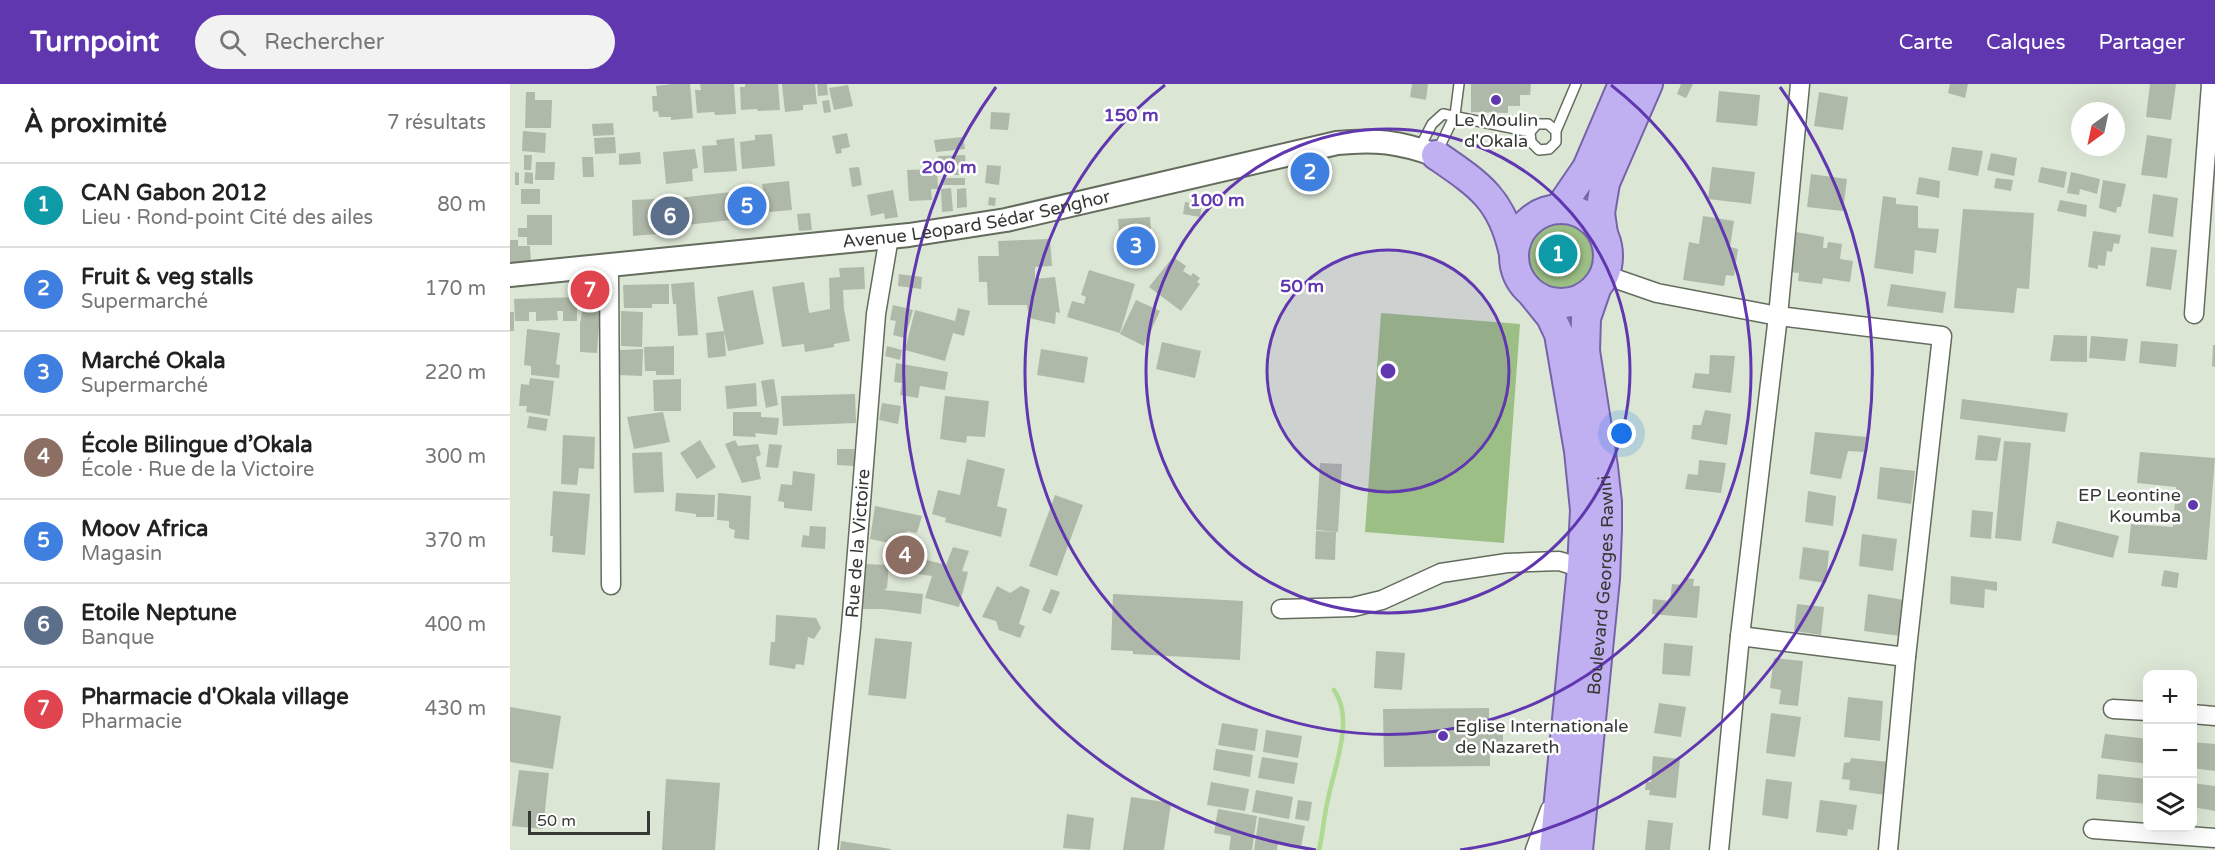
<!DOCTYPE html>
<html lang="fr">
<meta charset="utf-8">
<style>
body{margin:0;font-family:"Varela Round",sans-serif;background:#f2f2f2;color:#222}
.controls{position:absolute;right:18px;bottom:18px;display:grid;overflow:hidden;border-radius:12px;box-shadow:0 6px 24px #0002}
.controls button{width:54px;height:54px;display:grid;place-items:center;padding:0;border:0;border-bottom:2px solid #e0e0e0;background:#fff;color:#222;font:30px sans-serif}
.compass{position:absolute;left:1561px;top:18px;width:54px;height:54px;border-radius:50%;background:#fff;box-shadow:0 6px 24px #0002;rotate:213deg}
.scale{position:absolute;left:18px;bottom:15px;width:122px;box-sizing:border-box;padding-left:6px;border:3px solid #353933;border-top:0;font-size:16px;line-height:21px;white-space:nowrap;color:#353933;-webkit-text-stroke:4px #fff;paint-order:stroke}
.you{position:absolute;left:1112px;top:350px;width:21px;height:21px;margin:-15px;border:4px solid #fff;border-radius:50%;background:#1a73e8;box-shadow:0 0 0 9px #1a73e833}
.badge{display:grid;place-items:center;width:39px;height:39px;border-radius:50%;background:#6037af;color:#fff;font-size:20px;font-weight:700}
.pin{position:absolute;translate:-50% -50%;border:3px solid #fff;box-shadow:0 2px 6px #0006}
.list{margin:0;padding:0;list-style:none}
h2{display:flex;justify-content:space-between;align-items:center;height:78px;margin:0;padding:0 24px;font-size:26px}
h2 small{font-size:20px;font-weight:400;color:#767676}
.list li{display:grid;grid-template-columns:39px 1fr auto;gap:18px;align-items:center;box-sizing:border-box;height:84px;padding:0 24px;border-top:2px solid #e0e0e0}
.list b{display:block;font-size:22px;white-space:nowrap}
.list p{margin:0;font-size:20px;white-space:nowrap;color:#767676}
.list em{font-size:20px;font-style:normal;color:#767676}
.icon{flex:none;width:33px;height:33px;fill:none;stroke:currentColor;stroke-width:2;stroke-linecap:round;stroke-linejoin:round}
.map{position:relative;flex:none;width:1705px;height:766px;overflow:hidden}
header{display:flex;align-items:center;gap:36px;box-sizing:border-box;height:84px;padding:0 30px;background:#6037af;color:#fff}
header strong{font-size:28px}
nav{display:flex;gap:33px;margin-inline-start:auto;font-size:21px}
.search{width:420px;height:54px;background:#f2f2f2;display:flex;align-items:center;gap:15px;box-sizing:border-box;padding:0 21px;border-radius:33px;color:#767676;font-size:22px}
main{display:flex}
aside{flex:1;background:#fff}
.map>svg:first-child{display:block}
.green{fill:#9cbf85}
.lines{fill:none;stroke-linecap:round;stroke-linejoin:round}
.stream{stroke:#aed991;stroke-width:4.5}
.building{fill:#afb9a9}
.service-casing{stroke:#636c5d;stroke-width:12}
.minor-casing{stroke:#636c5d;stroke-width:21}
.tertiary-casing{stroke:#636c5d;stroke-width:26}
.primary-casing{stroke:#7564a9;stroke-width:32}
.service{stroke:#fff;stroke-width:9}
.minor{stroke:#fff;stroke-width:18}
.tertiary{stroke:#fff;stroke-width:22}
.primary{stroke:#c1b0f1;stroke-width:28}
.ring{fill:none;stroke:#6037af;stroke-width:3}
.poi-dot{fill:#6037af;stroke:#fff;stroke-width:2}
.labels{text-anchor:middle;stroke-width:5;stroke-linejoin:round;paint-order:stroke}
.poi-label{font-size:18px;fill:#353933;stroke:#fff}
.street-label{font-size:18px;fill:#353933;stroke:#fff}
.centre{fill:#6037af;stroke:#fff;stroke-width:3}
.ring-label{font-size:18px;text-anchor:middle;font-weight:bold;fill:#6037af;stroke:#fff;stroke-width:5;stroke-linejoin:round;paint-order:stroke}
</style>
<header>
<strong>Turnpoint</strong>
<div class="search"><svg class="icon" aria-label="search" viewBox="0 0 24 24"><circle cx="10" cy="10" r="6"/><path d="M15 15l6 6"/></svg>Rechercher</div>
<nav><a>Carte</a><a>Calques</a><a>Partager</a></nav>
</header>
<main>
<aside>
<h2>À proximité<small>7 résultats</small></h2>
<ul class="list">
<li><span class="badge" style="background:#0f9aa8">1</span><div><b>CAN Gabon 2012</b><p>Lieu · Rond-point Cité des ailes</p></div><em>80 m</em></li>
<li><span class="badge" style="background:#3f7fe0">2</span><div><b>Fruit &amp; veg stalls</b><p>Supermarché</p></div><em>170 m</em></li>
<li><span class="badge" style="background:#3f7fe0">3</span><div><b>Marché Okala</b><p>Supermarché</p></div><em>220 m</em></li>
<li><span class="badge" style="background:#8d6e63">4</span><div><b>École Bilingue d’Okala</b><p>École · Rue de la Victoire</p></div><em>300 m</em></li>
<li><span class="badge" style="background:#3f7fe0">5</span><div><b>Moov Africa</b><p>Magasin</p></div><em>370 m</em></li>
<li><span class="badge" style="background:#5c6f8a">6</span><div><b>Etoile Neptune</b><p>Banque</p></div><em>400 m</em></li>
<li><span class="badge" style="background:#e0444e">7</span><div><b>Pharmacie d'Okala village</b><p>Pharmacie</p></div><em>430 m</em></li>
</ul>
</aside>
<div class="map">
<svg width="1705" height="766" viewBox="0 0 1705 766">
<rect width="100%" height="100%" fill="#dce6d5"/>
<path class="green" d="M1013 171a38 38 0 1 1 76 0a38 38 0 1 1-76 0Z
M871,229L1010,240L994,459L855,448Z"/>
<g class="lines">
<path class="stream" d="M809,766C813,749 814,732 818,715C824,684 845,635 824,606"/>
</g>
<path class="building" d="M162,0H180L183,34L161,36V33H149L148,27L143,28L142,12H147L146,2Z
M190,0H224L226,30L205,31L204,28L187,29L185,6H191Z
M235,0H268L270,26L248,27L247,25L231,26L230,3H235Z
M272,0H305L307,20L293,21V26L275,28Z
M307,0H317L318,11L308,12Z
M902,0H918L916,16L900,13Z
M961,0H1021L1020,11H1010V22H998V29L961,28Z
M1171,0H1183L1176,14L1167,10Z
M1440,0H1458L1455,14L1438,9Z
M1640,0H1666L1661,36L1636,33Z
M338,1L343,22L324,26L319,4Z
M1209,7L1250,11L1247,42L1206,38Z
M16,8H25V16H42L41,44H15Z
M1309,8L1338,13L1333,46L1304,42Z
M319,16L321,28L314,29L312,17Z
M481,28L500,29L498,46L480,45Z
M1606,38L1611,39L1607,58H1606Z
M103,39L104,51L83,52L82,40Z
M13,47L36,49L35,69L12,67Z
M337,49L340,63L331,65L332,69L326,70L322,52Z
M262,50L265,82L232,85L230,58L245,56V51Z
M1637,51L1662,55L1657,94L1631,91Z
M105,53L106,69L85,70L84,54Z
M453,53L455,65L426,68L424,56Z
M224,54L227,87L194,89L192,62L207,61L206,56Z
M1442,63L1473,67L1468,92L1438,86Z
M185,65L188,84L182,85L183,97L156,100L153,68Z
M130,68L131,80L109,81V70Z
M1481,69L1507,74L1504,92L1477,86Z
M14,71H22L21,86H14Z
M455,71L456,81L429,82L428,72Z
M72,73H83L84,93H73Z
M26,78H45L44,96H25Z
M477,81L491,82L489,101L475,99Z
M349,83L352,101L342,103L339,84Z
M1202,83L1245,88L1241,120L1198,115Z
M1531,83L1557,88L1554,104L1528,98Z
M460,84V91H442V85Z
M427,85L428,105H421L422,116L399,117L397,86Z
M5,88L9,89V101H5Z
M15,88L23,89V100L14,99Z
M1561,88L1590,95L1587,110L1570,105L1569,111L1557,109Z
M1301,90L1337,95L1333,127L1297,123Z
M1409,93L1430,97L1429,114L1406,110Z
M432,94H455V101H432Z
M1486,94L1503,96L1501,107L1484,104Z
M1593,96L1616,100L1611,123H1607L1606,129L1589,124Z
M279,97L282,126L259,128L257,126L252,100Z
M441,104L443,127L432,128L431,105Z
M456,104L457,123L447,124V105Z
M11,105H30V120H11Z
M247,105L249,124L255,123L256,132L150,144L147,124H152L151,116Z
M383,106L388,133L375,135L374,129L361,132L357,111Z
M1643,110L1668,114L1663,153L1638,149Z
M1373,112L1386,114V120L1408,122V144L1429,145L1426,169L1405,166L1403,190L1364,184Z
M479,113L486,114L485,122L478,121Z
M146,115L147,150L123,152L122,116Z
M1550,116L1577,121L1576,133L1547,127Z
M675,118L692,121L690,133L673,130Z
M1453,125L1524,129L1519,205L1507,204L1504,229L1444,224Z
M300,129L302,146L289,147L287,130Z
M17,131H42V161H17V153H8V144H17Z
M1193,132L1224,137L1220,163L1228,165L1224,192L1216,191L1214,202L1173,196L1179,158L1189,160Z
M640,133L643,175L611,177L608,135Z
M1583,147L1611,151L1609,160L1604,159L1602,168L1597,167L1595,182L1588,181V185L1578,183Z
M1286,148L1314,153L1313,164H1317L1318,158L1332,160L1330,175L1343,177L1340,198L1313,194L1312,200L1288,197L1289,189L1280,188Z
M540,155L542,182L525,183V195L545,193L550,229L546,228L545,240L519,234L517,221H478L477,198H469L468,172H489L488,157Z
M0,156H8V162H20L21,179H0Z
M1641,163L1667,166L1661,206L1636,202Z
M663,173L676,182L673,187L681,192L683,189L690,194L687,198L690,200L671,227L639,203Z
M354,183L355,205L333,206L334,225L340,257L324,260V263L295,268L294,260L272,263L262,203L294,198L299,229L320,225L319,194L330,193L329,184Z
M579,186L625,200L610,249L557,233L562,217L574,220L576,213L571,211Z
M389,190L412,193L411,205L388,202Z
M86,196L87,215H91L87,269L70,268V240L74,216L73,197Z
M184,198L188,251L168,252L166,220H163L161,200Z
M159,200V220H142V224H114L113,201Z
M1381,200L1436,208L1433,229L1377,222Z
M243,206L254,260L218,267L214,247L216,272L198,274L196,249L214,247L207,213Z
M67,213V237H53V227H47L48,236L26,237V228H19V237H5L4,215Z
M626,216L650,227L634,262L610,250Z
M383,221L403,226L395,254L383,251L386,237L380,236Z
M448,224L460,227L454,252L443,249L435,277L395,266L405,226L445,237Z
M111,227L133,228L132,263L111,262Z
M0,228H4V247H0Z
M17,245L50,249L46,280L50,281L49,294L21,291V282L14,281Z
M1544,251L1577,252V278L1540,277Z
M1581,252L1618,255L1615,277L1579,274Z
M1631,257L1668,260L1666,283L1629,279Z
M652,258L691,267L685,294L646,285Z
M1703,261H1705V283L1702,282Z
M164,262V291H146V287H135L134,263Z
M377,262L392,266L390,276L375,272Z
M133,265L132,292L109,291V266Z
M531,265L578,273L574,299L527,291Z
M1200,271L1225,272L1221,309L1182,304L1185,289L1199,290Z
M386,279L438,288L435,306L410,302L408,314L390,311L392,299L384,298Z
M20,294L44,297L40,332L16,328L17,322H9L11,300L19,301Z
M171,295V327H144L143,296Z
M264,295L268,321L256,324L251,297Z
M246,299L247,322L217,325L215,302Z
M345,310L346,339L273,342L271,312Z
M435,312L479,317L475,353L457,352L456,359L430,355Z
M1452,315L1558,329L1555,348L1450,335Z
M372,319L391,322L388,340L369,336Z
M1195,326L1221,330L1217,361L1181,355L1183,341H1191Z
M153,328L160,358L124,365L117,333Z
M223,328H251V333L269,334L267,351L245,349L246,353L223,352Z
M19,332L38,335L36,347L17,344Z
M1305,348L1356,353L1354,368L1338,367L1331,395L1300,390Z
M53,351L85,353L84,385L69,384L67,401L51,400Z
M1468,351L1491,354L1487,377L1465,376Z
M190,356L206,383L187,395L170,369Z
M225,356L228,362L248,360L251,371L246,373L251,395L232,399L215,360Z
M1494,357L1521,359L1511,457L1485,454Z
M259,360L272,361L268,384L256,383Z
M327,365H344V382L327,381Z
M152,368L154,408L124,409L122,369Z
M1630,368L1705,374L1697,476L1618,469L1621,440L1663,443L1666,403L1627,399Z
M457,375L495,385L487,422L497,425L491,453L435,438L436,434L422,430L428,406L450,411Z
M1189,376L1216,379L1211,409L1175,405L1178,390L1188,391Z
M810,379L832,380L828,448L806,446Z
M1370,383L1405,387L1401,420L1367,415Z
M283,387L305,390L302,427L274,424V418L268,417L271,400L282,401Z
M43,407L80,410L75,471L42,468L43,452H40Z
M1298,407L1326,412L1323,442L1295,438Z
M166,409L205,411L204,433H186V430L165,427Z
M208,409L241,412L239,456L224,454L225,446L219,444V437L207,436Z
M545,411L573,421L547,492L519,482Z
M365,422L412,432L407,449L397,447L394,462L360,455Z
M1462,426L1483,428L1481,455L1460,453Z
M1547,437L1609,452L1603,474L1542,459Z
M300,442L316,443L315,465L291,463L293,451L299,452Z
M806,447L826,448L825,476L805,475Z
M1352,450L1387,455L1383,487L1349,482Z
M443,463L459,467L452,487L458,488L449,523L415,514L422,492L407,490L413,475L436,481Z
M1293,463L1319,467L1316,499L1289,495Z
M354,480L379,481L377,504L374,506L413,510L411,530L373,525H351Z
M1654,486L1669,489L1667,504L1651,502Z
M1441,492L1487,498V507L1475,505L1474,524L1440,520Z
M1174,494L1184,495L1183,502H1190L1187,534L1142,530L1143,515L1160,517L1162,500L1173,501Z
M487,502L500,509L511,502L520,506L509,540L515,542L510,554L489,546L486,537L472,533Z
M541,505L550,508L541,530L532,526Z
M603,510L733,517L730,576L623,570V567L601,566Z
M1358,510L1394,516L1390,552L1354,547Z
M1287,520L1314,523L1311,551L1284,547Z
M266,531L306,534L311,544L304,555L298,553L294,581L286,580L285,585L259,581L261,558H265Z
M365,554L402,558L396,615L358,611Z
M1154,559L1183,562L1180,592L1152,590Z
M866,567L895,569L892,606L864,604Z
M1264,574L1293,577L1288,622L1269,620L1271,606L1260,604Z
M1338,613L1373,617L1370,657L1334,653Z
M1149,619L1176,623L1171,653L1144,649Z
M0,623L51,632L43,685L0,678Z
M979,624V640H993V665L980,664V682L874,683L873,625Z
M1261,629L1291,633L1285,673L1256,669Z
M712,639L748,645L745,667L708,661Z
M756,646L792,652L788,674L753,668Z
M1595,650L1638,655V680L1591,674Z
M1682,658L1705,660V687L1682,684Z
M706,665L743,671L740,693L703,686Z
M1143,672L1170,675L1166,714L1139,711L1140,706H1135L1136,698H1141Z
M752,673L788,679L784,700L748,694Z
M1341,674L1379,678L1376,711L1339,706L1340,696L1332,695L1334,679L1340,678Z
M9,686L39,689L33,745L2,742Z
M1588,690L1638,695V720L1586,715Z
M156,695L210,699L205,766H152Z
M1256,695L1282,698L1278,735L1252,731Z
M701,698L739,705L735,727L697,721Z
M1682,699L1705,702V727L1682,723Z
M746,706L783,713L779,735L742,728Z
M621,713L661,719L654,766H613Z
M788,716L802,718L799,737L785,735Z
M1310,716L1347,721L1343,746L1338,745L1337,752L1306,748Z
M708,725L747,732L742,766H719L721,752L704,749Z
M557,730L584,734L580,766L553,764Z
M749,733L795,742L791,763L768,758L767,766H744Z
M1138,736L1163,739L1160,766H1135Z
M331,757L381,765V766H330Z"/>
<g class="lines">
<defs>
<path id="service" d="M1046,47L1038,40H1027L1020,48L1021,58L1029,66L1039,65L1046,58V47L1066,0
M909,65L922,40L933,30L1020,48
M927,68L945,31L949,0"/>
<g id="minor">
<path d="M99,182L101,501"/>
<path d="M1095,191L1147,209L1268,232L1432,252L1396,573L1378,766"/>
<path d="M1684,230L1701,0"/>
<path d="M771,525L843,523L872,516L931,489L997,479L1049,477L1072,484"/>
<path d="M1230,552L1396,573"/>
<path d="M1603,625L1638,627"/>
<path d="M1682,630L1705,632"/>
<path d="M1583,745L1705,754"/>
<path id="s1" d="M318,766L341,543L366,230L379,153"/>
<path d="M1025,766L1040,726"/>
<path d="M1209,766L1230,552L1268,232L1290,0"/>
</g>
<g id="tertiary">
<path id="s2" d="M0,191L399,151L496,136L827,59C866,55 889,58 926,71"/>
</g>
<g id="primary">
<path d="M926,71C968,100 991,114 1003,166"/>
<circle cx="1051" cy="172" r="47"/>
<path d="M1049,125L1077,84L1113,0"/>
<path d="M1093,150L1090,129L1095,99L1138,0"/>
<path d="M1024,212L1041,233L1049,250L1069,367L1075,426L1072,484L1044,766"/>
<path id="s3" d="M1068,766L1095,495L1097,445V418L1093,383L1075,267L1076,234L1086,205"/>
</g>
</defs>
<use href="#service" class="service-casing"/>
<use href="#minor" class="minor-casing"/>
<use href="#tertiary" class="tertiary-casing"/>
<use href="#primary" class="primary-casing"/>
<use href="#service" class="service"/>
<use href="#minor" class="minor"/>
<use href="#tertiary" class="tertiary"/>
<use href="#primary" class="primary"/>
</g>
<circle cx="878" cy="287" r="121" fill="#6037af" fill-opacity=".12"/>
<g class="ring">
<circle cx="878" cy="287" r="121"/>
<circle cx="878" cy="287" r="242"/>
<path d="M1101 1A363 363 0 1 1 655 1"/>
<path d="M806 766A484 484 0 0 1 486 3M1270 3A484 484 0 0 1 950 766"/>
</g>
<g class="poi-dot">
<circle cx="986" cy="16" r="6"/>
<circle cx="1683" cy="421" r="6"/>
<circle cx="933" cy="652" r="6"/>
</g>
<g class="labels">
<g class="poi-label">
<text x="986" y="42">Le Moulin<tspan x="986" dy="21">d'Okala</tspan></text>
<text x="1671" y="417" text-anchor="end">EP Leontine<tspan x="1671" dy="21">Koumba</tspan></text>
<text x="945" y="648" text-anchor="start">Eglise Internationale<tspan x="945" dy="21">de Nazareth</tspan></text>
</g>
<g class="street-label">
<text dy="6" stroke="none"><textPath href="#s2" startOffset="470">Avenue Léopard Sédar Senghor</textPath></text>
<text dy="6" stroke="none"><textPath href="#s1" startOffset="308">Rue de la Victoire</textPath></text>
<text dy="6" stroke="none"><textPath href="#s3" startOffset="266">Boulevard Georges Rawiri</textPath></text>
</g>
</g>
<circle cx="878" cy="287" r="9" class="centre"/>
<g class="ring-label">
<text x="621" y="37">150 m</text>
<text x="439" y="89">200 m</text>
<text x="707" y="122">100 m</text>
<text x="792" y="208">50 m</text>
</g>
</svg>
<div class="controls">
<button>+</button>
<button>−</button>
<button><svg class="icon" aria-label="layers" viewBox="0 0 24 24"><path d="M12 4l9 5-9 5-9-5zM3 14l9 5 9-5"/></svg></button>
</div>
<svg class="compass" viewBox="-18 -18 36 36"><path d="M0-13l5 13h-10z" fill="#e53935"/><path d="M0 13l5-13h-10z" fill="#767676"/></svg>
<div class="scale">50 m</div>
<div class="you"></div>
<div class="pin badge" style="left:1048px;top:170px;background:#0f9aa8">1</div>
<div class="pin badge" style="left:800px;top:88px;background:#3f7fe0">2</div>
<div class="pin badge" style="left:626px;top:162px;background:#3f7fe0">3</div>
<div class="pin badge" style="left:395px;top:471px;background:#8d6e63">4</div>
<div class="pin badge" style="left:237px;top:122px;background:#3f7fe0">5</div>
<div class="pin badge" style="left:160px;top:132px;background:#5c6f8a">6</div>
<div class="pin badge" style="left:80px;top:206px;background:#e0444e">7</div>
</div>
</main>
